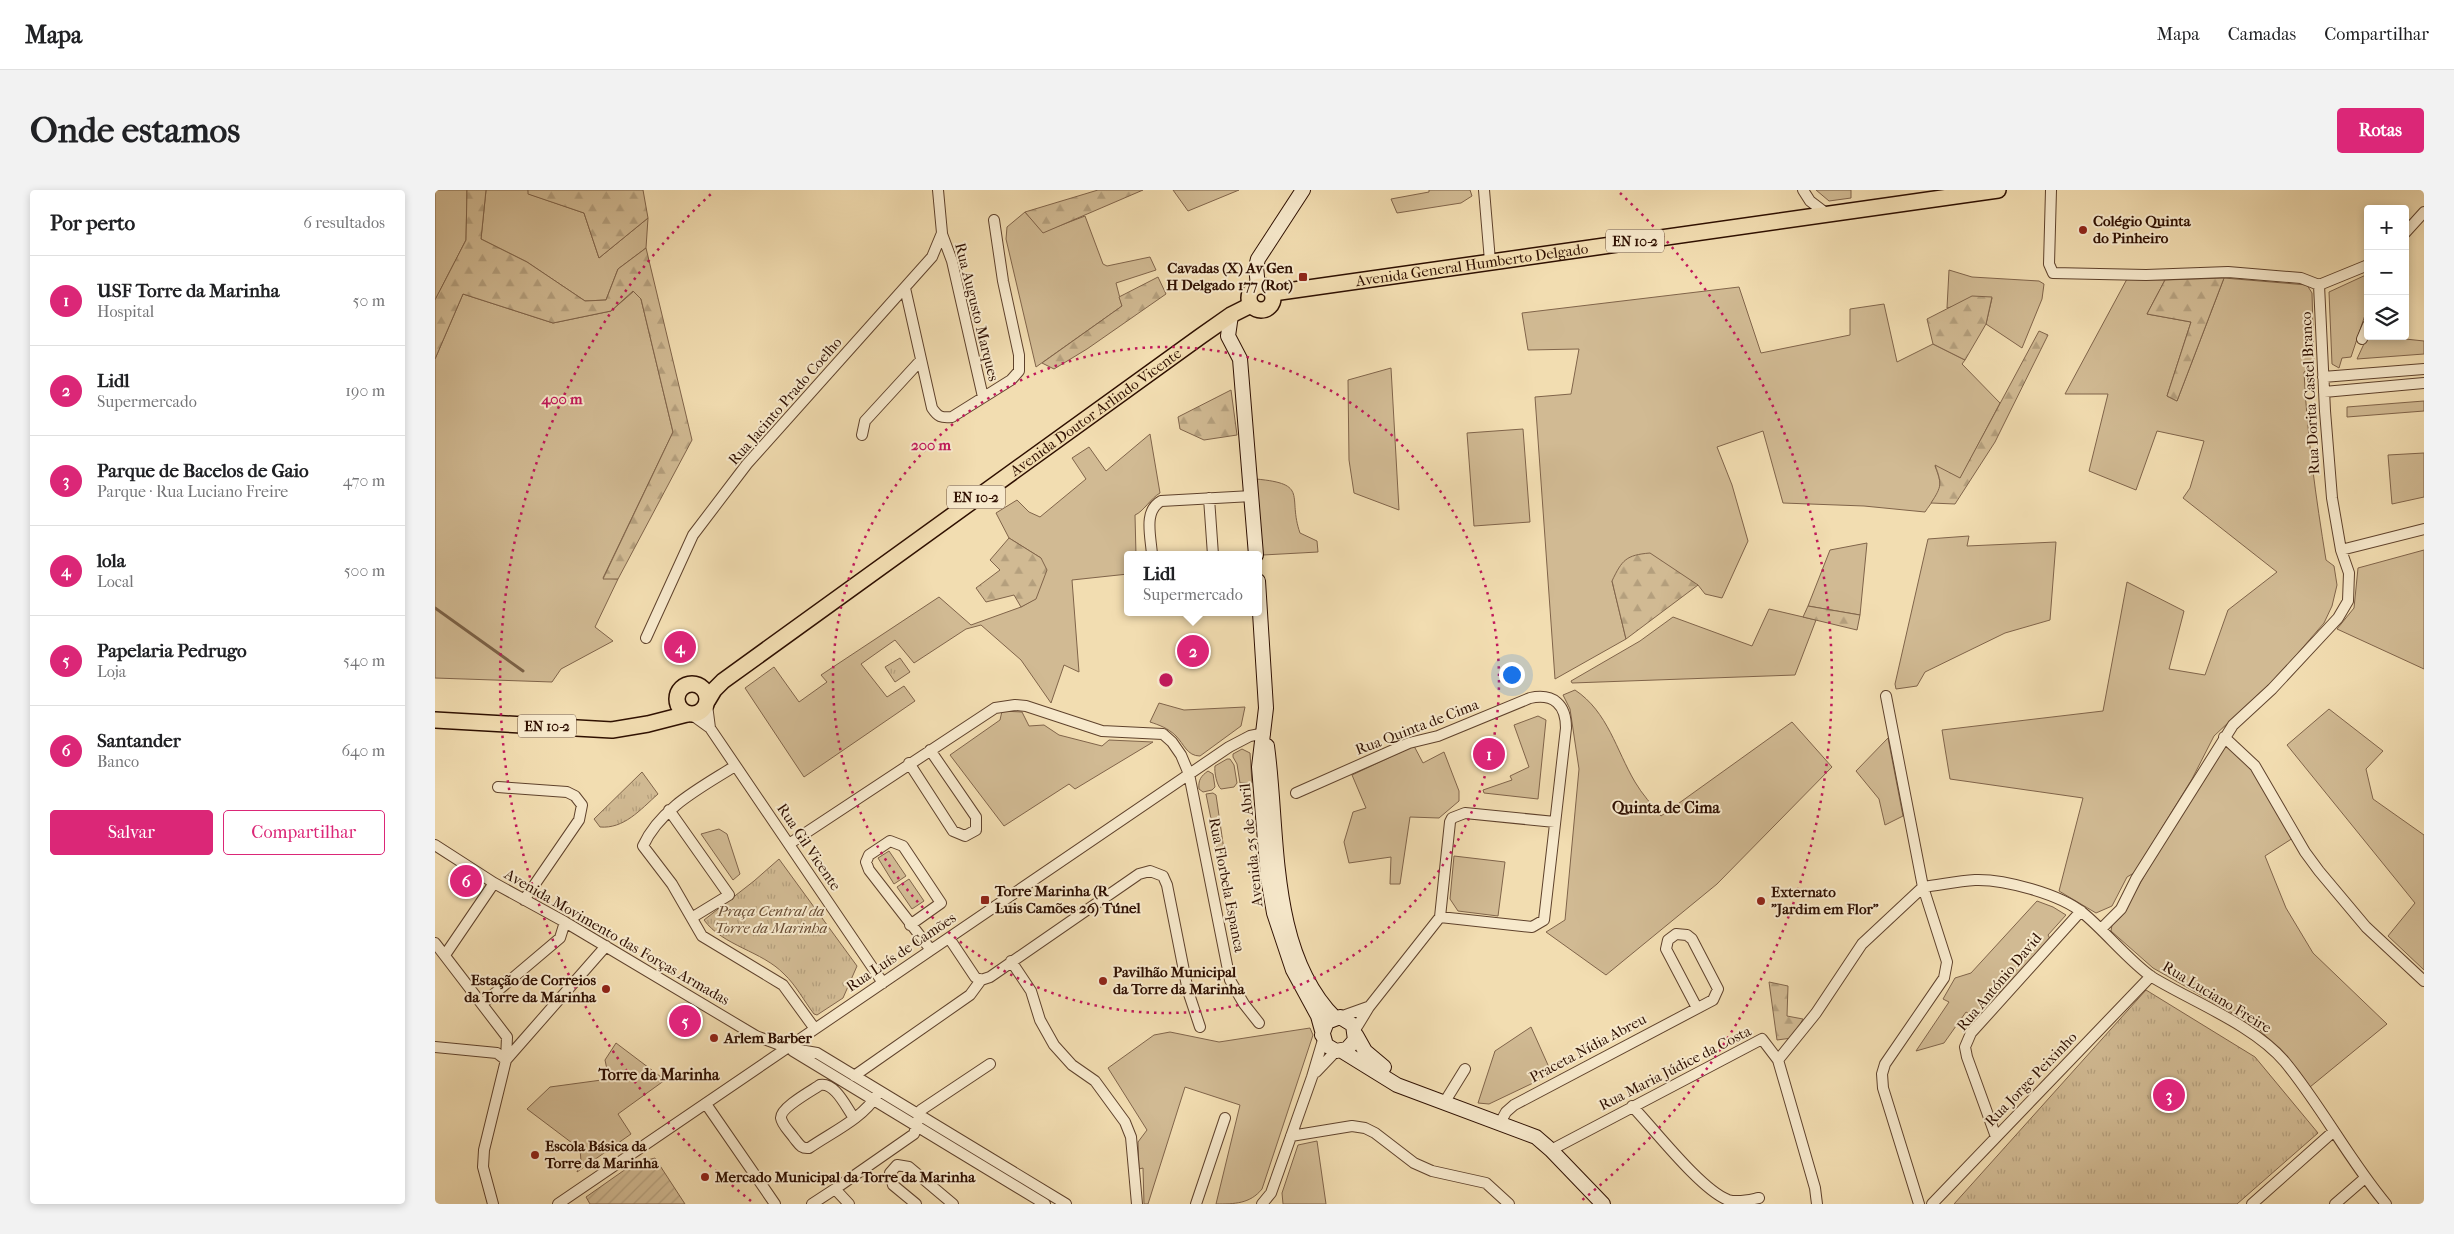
<!DOCTYPE html>
<html lang="pt">
<meta charset="utf-8">
<style>
body{margin:0;font-family:"IM FELL French Canon",serif;background:#f2f2f2;color:#202124}
.controls{position:absolute;right:15px;top:15px;display:grid;overflow:hidden;border-radius:5px;box-shadow:0 2px 8px #0003}
.controls button{width:45px;height:45px;display:grid;place-items:center;padding:0;border:0;border-bottom:1px solid #e0e0e0;background:#fff;color:#202124;font:25px sans-serif}
.you{position:absolute;left:1076px;top:484px;width:18px;height:18px;margin:-12px;border:4px solid #fff;border-radius:50%;background:#1a73e8;box-shadow:0 0 0 8px #1a73e833}
.badge{display:grid;place-items:center;width:32px;height:32px;border-radius:50%;background:#db2777;color:#fff;font-size:16px;font-weight:700}
.pin{position:absolute;translate:-50% -50%;border:2px solid #fff;box-shadow:0 1px 5px #0006}
.popup{position:absolute;left:689px;top:361px;width:138px;height:65px;box-sizing:border-box;display:grid;place-content:center;border-radius:5px;background:#fff;filter:drop-shadow(0 1px 4px #0005);font-size:16px;white-space:nowrap;color:#757577}
.popup b{font-size:19px;color:#202124}
.popup::after{content:'';position:absolute;left:50%;top:100%;margin-left:-10px;border:10px solid transparent;border-top-color:#fff}
.list{margin:0;padding:0;list-style:none}
h2{display:flex;justify-content:space-between;align-items:center;height:65px;margin:0;padding:0 20px;font-size:21px}
h2 small{font-size:16px;font-weight:400;color:#757577}
.list li{display:grid;grid-template-columns:32px 1fr auto;gap:15px;align-items:center;box-sizing:border-box;height:90px;padding:0 20px;border-top:1px solid #e0e0e0}
.list b{display:block;font-size:19px;white-space:nowrap}
.list p{margin:0;font-size:16px;white-space:nowrap;color:#757577}
.list em{font-size:16px;font-style:normal;color:#757577}
.actions{display:flex;gap:10px;padding:15px 20px}
.actions a{flex:1;padding:11px 0;border:1px solid #db2777;border-radius:5px;text-align:center;font-size:18px;color:#db2777}
.actions .main{background:#db2777;color:#fff}
.icon{flex:none;width:28px;height:28px;fill:none;stroke:currentColor;stroke-width:2;stroke-linecap:round;stroke-linejoin:round}
.map{position:relative;flex:none;width:1989px;height:1014px;overflow:hidden;border-radius:5px}
header{display:flex;align-items:center;gap:30px;box-sizing:border-box;height:70px;padding:0 25px;background:#fff;border-bottom:1px solid #e0e0e0}
header strong{font-size:24px}
nav{display:flex;gap:28px;margin-inline-start:auto;font-size:18px}
.intro{display:flex;align-items:center;justify-content:space-between;box-sizing:border-box;height:120px;padding:0 30px}
h1{margin:0;font-size:35px}
.button{padding:12px 22px;border-radius:5px;background:#db2777;color:#fff;font-size:18px;font-weight:700}
main{display:flex;gap:30px;padding:0 30px}
aside{flex:1;background:#fff;border-radius:5px;box-shadow:0 2px 8px #0003}
.map>svg:first-child{display:block}
.grass{fill:#d1ba93;stroke:#80644a}
.forest{fill:url(#forest-firs);stroke:#80644a}
.park{fill:url(#park-tufts);stroke:#80644a}
.garden{fill:url(#garden-furrows);stroke:#80644a}
.lines{fill:none;stroke-linecap:round;stroke-linejoin:round}
.stream{stroke:#7b6146;stroke-width:3}
.minor-casing{stroke:#5f422c;stroke-width:12}
.secondary-casing{stroke:#2e0f00;stroke-width:16}
.primary-casing{stroke:#2e0f00;stroke-width:18}
.minor{stroke:#f7e9cc;stroke-width:10}
.secondary{stroke:#f7e9cc;stroke-width:14}
.primary{stroke:#f2ddb1;stroke-width:15}
.ring{fill:none;stroke:#c2185b;stroke-width:2.5;stroke-dasharray:2.5 5}
.poi-dot{fill:#8f2418;stroke:#f7e9cc;stroke-width:2}
.labels{text-anchor:middle;stroke-width:4;stroke-linejoin:round;paint-order:stroke}
.shield{fill:#f7e9cc;stroke:#6a503d;stroke-width:1}
.shield-label{font-size:14px;font-weight:bold;fill:#2e0f00}
.poi-label{font-size:15px;font-weight:bold;fill:#2e0f00;stroke:#f7e9cc;text-anchor:start}
.street-label{font-size:15px;fill:#2e0f00;stroke:#f7e9cc}
.park-label{font-size:15px;font-style:italic;fill:#674b33;stroke:#f7e9cc}
.neighbourhood-label{font-size:16px;font-weight:bold;fill:#2e0f00;stroke:#f7e9cc}
.centre{fill:#c2185b;stroke:#f7e9cc;stroke-width:2.5}
.ring-label{font-size:15px;text-anchor:middle;font-weight:bold;fill:#c2185b;stroke:#f7e9cc;stroke-width:4;stroke-linejoin:round;paint-order:stroke}
</style>
<header>
<strong>Mapa</strong>
<nav><a>Mapa</a><a>Camadas</a><a>Compartilhar</a></nav>
</header>
<div class="intro"><h1>Onde estamos</h1><a class="button">Rotas</a></div>
<main>
<aside>
<h2>Por perto<small>6 resultados</small></h2>
<ul class="list">
<li><span class="badge">1</span><div><b>USF Torre da Marinha</b><p>Hospital</p></div><em>50 m</em></li>
<li><span class="badge">2</span><div><b>Lidl</b><p>Supermercado</p></div><em>190 m</em></li>
<li><span class="badge">3</span><div><b>Parque de Bacelos de Gaio</b><p>Parque · Rua Luciano Freire</p></div><em>470 m</em></li>
<li><span class="badge">4</span><div><b>lola</b><p>Local</p></div><em>500 m</em></li>
<li><span class="badge">5</span><div><b>Papelaria Pedrugo</b><p>Loja</p></div><em>540 m</em></li>
<li><span class="badge">6</span><div><b>Santander</b><p>Banco</p></div><em>640 m</em></li>
</ul>
<div class="actions"><a class="main">Salvar</a><a>Compartilhar</a></div>
</aside>
<div class="map">
<svg width="1989" height="1014" viewBox="0 0 1989 1014">
<defs>
<pattern id="forest-firs" width="22" height="20" patternUnits="userSpaceOnUse" patternTransform="scale(1.25)"><rect width="22" height="20" fill="#d1ba93"/><path d="M5 1l3.5 6h-7zM16 11l3.5 6h-7z" fill="#b49f7d"/></pattern>
<pattern id="park-tufts" width="24" height="20" patternUnits="userSpaceOnUse" patternTransform="scale(1.25)"><rect width="24" height="20" fill="#d1ba93"/><path d="M3 7l-1-3M5 7V3M7 7l1-3M15 17l-1-3M17 17v-4M19 17l1-3" fill="none" stroke="#b49f7d"/></pattern>
<pattern id="garden-furrows" width="10" height="10" patternUnits="userSpaceOnUse" patternTransform="scale(1.25)"><rect width="10" height="10" fill="#d1ba93"/><path d="M-1 1l2-2M0 10L10 0M9 11l2-2" fill="none" stroke="#b49f7d"/></pattern>
</defs>
<rect width="100%" height="100%" fill="#f2ddb1"/>
<filter id="stains"><feTurbulence type="fractalNoise" baseFrequency=".004" numOctaves="4"/><feColorMatrix values="0 0 0 0 .2 0 0 0 0 .09 0 0 0 0 .02 0 0 0 .5 -.17"/></filter>
<radialGradient id="worn" r=".72"><stop offset=".6" stop-color="#630" stop-opacity="0"/><stop offset="1" stop-color="#630" stop-opacity=".3"/></radialGradient>
<path class="grass" d="M0,0H32L31,50L0,110Z
M51,0H93L94,4L149,23L164,68L213,28L211,58L183,79L171,110L150,111L92,72L46,49Z
M738,0H804L753,21Z
M994,0H1035L1037,6L1026,13L962,23L956,9L994,2Z
M1381,0H1416V8L1394,11Z
M590,22L608,42L650,26L668,74L672,76L715,67L721,80L681,93L687,116L601,177L571,49L572,37Z
M1514,80L1537,87L1604,91L1609,94L1607,109L1587,158L1551,134L1557,108L1512,118Z
M1933,84V116L1916,167L1907,168L1904,178L1897,174L1894,102Z
M1789,88L1872,95L1877,103L1879,175L1869,182C1872,245 1881,308 1891,370L1899,376L1902,395L1897,416L1889,433L1843,486L1779,546L1757,589L1699,683L1692,687L1677,716L1661,723L1624,701L1648,608L1515,589L1507,540L1668,521L1692,392L1749,421L1734,479L1770,485L1793,420L1842,382L1748,308L1755,298L1769,251L1722,241L1701,300L1654,281L1673,204H1630L1692,89L1730,90L1712,124L1756,132L1732,206L1742,211Z
M1304,97L1326,163L1415,145V119L1449,114L1462,172L1498,154L1530,170L1527,174L1565,213L1525,289L1500,276C1510,301 1504,301 1490,322L1429,316L1348,313L1328,241L1282,257L1297,295L1313,351L1287,408L1270,404L1263,395L1177,391L1191,449L1120,489L1100,207L1136,204L1144,159L1093,160L1087,123Z
M199,101L206,109L238,242L168,388L183,389L160,437L178,451L126,479L117,492L0,488V169L28,104L118,133L176,121Z
M1933,145L1989,151V164L1922,169Z
M956,178L964,320L919,303L914,270L913,190Z
M1989,211V221L1912,227V217Z
M1088,239L1095,332L1039,336L1032,243Z
M715,244L725,303C716,308 708,322 700,325L701,365H693V384L637,390L644,482L629,475L616,513L586,470L546,435L531,439L479,473L460,450L426,474L452,507L469,496L480,511L369,587L310,498L339,477L364,512L392,492L386,485L504,407L536,435L586,417L600,409L606,368L574,348L561,323L582,310L594,322L605,327L651,289L637,268L654,257L671,281Z
M1989,263V307L1957,314L1953,265Z
M821,289C875,294 852,306 865,343L882,351L883,362L828,365Z
M1534,346L1532,356L1621,352L1615,430L1570,443L1490,482L1482,496L1461,499L1460,494L1493,349Z
M1432,353L1425,425L1373,416L1395,360Z
M1989,360V479L1902,439L1919,418L1923,378Z
M1334,419L1381,430L1360,485L1137,493L1136,491L1205,451L1238,427L1317,456Z
M1140,500C1173,522 1181,560 1200,592C1207,604 1217,615 1226,626L1357,532L1397,577L1282,694L1171,785L1111,742L1130,730L1144,579L1135,519L1128,505Z
M724,513L749,520L810,517L806,536L765,566C752,566 749,554 741,546C733,538 724,535 715,532Z
M1894,519L1948,561L1931,579L1938,609L1989,645V780L1953,746L1980,713L1852,555Z
M567,521L587,522L594,536L609,535L624,545L667,556L674,550L718,552L640,599L634,594L569,636L515,565L565,530Z
M1103,526L1111,530L1103,609L1049,603L1048,600L1077,590L1075,586L1094,577L1079,535Z
M1453,548L1468,626L1450,635L1444,609L1421,581Z
M1789,554L1816,579L1858,648L1830,666L1851,718L1878,763L1952,834L1875,897L1863,880L1822,837L1718,778L1676,741L1677,735L1686,727L1741,630Z
M979,556L988,573L1009,562L1024,601V611L1004,628L975,627L965,694H955L956,667L914,673L909,652L918,622L931,618L917,585Z
M807,559L815,563L817,593H805L802,574L798,567V564Z
M792,569H795L799,575L802,593L799,597L786,599C782,596 779,582 780,576Z
M773,581L778,584L780,597L777,600L768,602L764,599C763,590 766,586 773,581Z
M778,603L781,605L789,660L787,663H783L771,604Z
M284,639L292,644L305,684L298,690L266,644Z
M454,661L471,686L459,694L443,668Z
M1019,666L1070,672L1063,726L1023,721L1015,709Z
M474,689L489,711L477,719L462,697Z
M1602,711L1618,717L1631,725L1613,745L1615,749L1541,828L1531,822L1509,853L1481,861L1514,812L1508,809L1520,788L1536,783Z
M1096,837L1117,884L1054,914L1043,913L1060,861Z
M875,838L878,845L827,999C815,1014 799,1014 781,1014L805,915L750,897L713,1014H709L708,978L704,979L703,952L712,940L673,878L719,845L735,842L784,852Z
M181,853L230,890L183,924L196,944L142,982L146,971L145,959L92,919L115,897L174,889L170,870Z
M882,951L891,1014H848L847,1003L863,955Z"/>
<path class="forest" d="M32,0H51L46,49L92,72L150,111L171,110L183,79L211,58L257,250L183,389H168L238,242L206,109L198,101L176,121L118,133L28,104L0,169V110L31,50Z
M93,0H208L213,28L164,68L149,23L93,4Z
M663,0H708L608,43L590,22Z
M723,87L731,104L652,159L619,179L607,173L687,116L684,107Z
M1789,88L1742,211L1732,206L1756,132L1712,124L1730,90Z
M1537,106L1557,107L1551,134L1530,170L1498,154L1492,129Z
M1604,141L1613,145L1560,252L1520,314L1496,313C1507,296 1507,294 1500,275L1525,288Z
M796,200L802,245L769,250L745,239L743,227Z
M574,348L606,368L612,380L601,409L586,417L579,405L551,412L541,398L565,380L555,370Z
M1215,363L1263,395L1191,449L1177,391C1187,370 1191,365 1215,363Z
M1373,416L1425,425L1422,440L1368,427Z
M1334,792L1353,796L1352,826L1368,829L1357,848L1342,850Z"/>
<path class="park" d="M465,468L475,482L460,492L450,477Z
M207,582L223,604C205,620 189,639 165,637L159,629Z
M344,669L422,776L408,808L382,825L379,824C369,811 361,795 349,784C327,761 288,756 269,730L319,691Z
M1711,800L1820,867L1883,943L1802,1014H1519Z"/>
<path class="garden" d="M220,968L250,1014H155L151,1007L198,974Z"/>
<g class="lines">
<path class="stream" d="M0,418L88,481"/>
<defs>
<path id="minor" d="M1049,0L1055,71
M1368,0L1375,11L1392,24
M1616,0L1614,74L1618,83L1711,85L1793,82L1866,88L1884,95
M1970,43L1989,22
M507,44L517,71L548,207
M470,98L497,218C503,227 506,228 517,227L576,190L584,181V165L568,91L559,30
M1927,149L1933,135
M1888,187L1989,179
M1889,202L1989,193
M427,245L430,231L486,170
M774,308L778,365
M1906,360L1989,339
M717,365C716,347 708,321 726,311L817,306
M211,448L258,345L312,274L497,67L507,43L503,0
M1451,506L1488,697L1512,772L1509,788L1450,874L1447,884L1448,898L1484,1014
M272,515L275,538
M257,525L275,538L448,793
M1789,547L1820,576L1870,662L1884,681L1931,737L1989,791
M474,573L518,641L530,646L541,640V627L495,560
M300,576C267,597 225,618 208,656L237,694L267,746L348,795L380,839
M63,597L132,602L140,606L147,615L144,630L89,710
M861,603L974,553L1003,546L1095,508C1119,503 1131,515 1131,538L1109,730L1097,737L1005,727
M234,620L294,705L258,727
M354,654L560,518L580,515L591,516L667,541L728,544L737,552L746,565L754,584L795,790L809,814L824,833
M0,655L59,693L130,732L321,846L353,858L382,863L631,1014
M1488,697C1505,695 1523,691 1540,690C1569,689 1625,704 1648,723C1670,741 1695,772 1717,787C1758,812 1819,835 1850,872C1887,917 1914,970 1951,1014
M475,735L506,713L468,656L455,651L434,665L431,672L434,680L496,760
M1666,739L1686,719L1701,689L1798,535L1837,499L1903,428L1913,411L1914,383L1906,360L1897,308L1890,221L1884,95L1933,75
M514,748L540,787L546,790
M0,753L72,847L71,870
M10,765L59,693
M576,771L596,801L605,830L619,855L637,875L660,891L690,932L696,947L702,1014
M47,814L125,748L130,732
M905,827L933,817
M920,840L934,817L1005,727L1015,632L1017,628L1030,623L1120,632
M0,857L62,863L71,870
M358,861L610,1014
M1343,870L1381,823L1427,754L1488,697
M881,882L901,861
M419,886L535,805L546,790L555,787L704,684L715,681L728,686L732,695L753,801L765,837
M1009,913L1030,879
M271,914L340,1014
M1197,916C1219,939 1266,1000 1293,1010C1304,1013 1314,1010 1324,1008
M419,928C411,917 400,892 385,895C376,901 345,918 346,928C347,935 355,942 359,948C364,954 366,959 374,958C397,942 427,929 442,905
M1065,933L1071,922L1079,915L1278,810L1283,799L1257,749L1252,745L1241,744L1233,750L1231,759L1262,818
M856,946L917,936L930,938L940,943L979,973L997,981L1051,993L1074,1014
M1561,947L1532,867L1530,857L1536,843L1646,721
M1116,960L1327,849L1343,870L1380,998L1382,1014
M400,999L479,944L486,920L555,874
M58,1014L48,977L49,960L71,870L171,756
M123,1014L794,557L815,546L830,543
M377,1014L400,999L414,1014
M481,1014L458,995L455,983L462,975L474,977L518,1014
M761,1014L790,928
M827,1014L836,1003L877,887L888,850
M1497,1014L1716,786
M1817,1014L1899,941
M1900,1014L1930,988"/>
<path id="secondary" d="M823,96L821,77L823,69L868,0
M796,125L793,146L805,169L821,365
M823,391L831,518L824,577L833,688L839,723L858,780L883,826L891,855L901,861L912,859L920,850L918,835L905,827L892,832L887,845
M832,556C844,642 833,761 900,828
M921,845L930,861L949,877
M907,861L962,895L1101,947L1116,960L1168,1014"/>
<g id="primary">
<circle cx="826" cy="108" r="12"/>
<path id="s1" d="M838,103L1563,0"/>
<circle cx="257" cy="509" r="15"/>
<path id="s2" d="M273,510L279,500L288,491L766,146L796,125L816,115"/>
<path d="M0,530L177,540L213,534L252,524"/>
</g>
</defs>
<use href="#minor" class="minor-casing"/>
<use href="#secondary" class="secondary-casing"/>
<use href="#primary" class="primary-casing"/>
<use href="#minor" class="minor"/>
<use href="#secondary" class="secondary"/>
<use href="#primary" class="primary"/>
</g>
<g class="ring">
<circle cx="731" cy="490" r="333"/>
<path d="M316 1011A666 666 0 0 1 277 3M1185 3A666 666 0 0 1 1146 1011"/>
</g>
<g class="poi-dot">
<circle cx="1648" cy="40" r="5"/>
<rect x="863" y="82" width="10" height="10" rx="2.5"/>
<rect x="545" y="705" width="10" height="10" rx="2.5"/>
<circle cx="1326" cy="711" r="5"/>
<circle cx="668" cy="791" r="5"/>
<circle cx="171" cy="799" r="5"/>
<circle cx="279" cy="848" r="5"/>
<circle cx="100" cy="965" r="5"/>
<circle cx="270" cy="987" r="5"/>
</g>
<g class="labels">
<g class="shield">
<rect x="1171" y="39.5" width="58" height="23" rx="4"/>
<rect x="512" y="295.5" width="58" height="23" rx="4"/>
<rect x="83" y="524.5" width="58" height="23" rx="4"/>
</g>
<g class="shield-label">
<text x="1200" y="56">EN 10-2</text>
<text x="541" y="312">EN 10-2</text>
<text x="112" y="541">EN 10-2</text>
</g>
<g class="poi-label">
<text x="1658" y="36">Colégio Quinta<tspan x="1658" dy="17">do Pinheiro</tspan></text>
<text x="858" y="83" text-anchor="end">Cavadas (X) Av Gen<tspan x="858" dy="17">H Delgado 177 (Rot)</tspan></text>
<text x="560" y="706">Torre Marinha (R<tspan x="560" dy="17">Luis Camões 26) Túnel</tspan></text>
<text x="1336" y="707">Externato<tspan x="1336" dy="17">"Jardim em Flor"</tspan></text>
<text x="678" y="787">Pavilhão Municipal<tspan x="678" dy="17">da Torre da Marinha</tspan></text>
<text x="161" y="795" text-anchor="end">Estação de Correios<tspan x="161" dy="17">da Torre da Marinha</tspan></text>
<text x="289" y="853">Arlem Barber</text>
<text x="110" y="961">Escola Básica da<tspan x="110" dy="17">Torre da Marinha</tspan></text>
<text x="280" y="992">Mercado Municipal da Torre da Marinha</text>
</g>
<g class="street-label">
<text dy="5" stroke="none"><textPath href="#s1" startOffset="201">Avenida General Humberto Delgado</textPath></text>
<text transform="translate(542 122) rotate(76)" y="5">Rua Augusto Marques</text>
<text transform="translate(1875 203) rotate(-93)" y="5">Rua Dorita Castel Branco</text>
<text transform="translate(350 211) rotate(-49)" y="5">Rua Jacinto Prado Coelho</text>
<text dy="5" stroke="none"><textPath href="#s2" startOffset="484">Avenida Doutor Arlindo Vicente</textPath></text>
<text transform="translate(982 537) rotate(-21)" y="5">Rua Quinta de Cima</text>
<text transform="translate(816 655) rotate(-96)" y="5">Avenida 25 de Abril</text>
<text transform="translate(374 657) rotate(56)" y="5">Rua Gil Vicente</text>
<text transform="translate(792 695) rotate(79)" y="5">Rua Florbela Espanca</text>
<text transform="translate(182 747) rotate(30)" y="5">Avenida Movimento das Forças Armadas</text>
<text transform="translate(466 762) rotate(-34)" y="5">Rua Luís de Camões</text>
<text transform="translate(1564 792) rotate(-50)" y="5">Rua António David</text>
<text transform="translate(1782 807) rotate(31)" y="5">Rua Luciano Freire</text>
<text transform="translate(1153 858) rotate(-28)" y="5">Praceta Nídia Abreu</text>
<text transform="translate(1240 878) rotate(-27)" y="5">Rua Maria Júdice da Costa</text>
<text transform="translate(1596 889) rotate(-46)" y="5">Rua Jorge Peixinho</text>
</g>
<g class="park-label">
<text x="336" y="726">Praça Central da<tspan x="336" dy="17">Torre da Marinha</tspan></text>
</g>
<g class="neighbourhood-label">
<text x="1231" y="623">Quinta de Cima</text>
<text x="224" y="890">Torre da Marinha</text>
</g>
</g>
<circle cx="731" cy="490" r="8" class="centre"/>
<g class="ring-label">
<text x="127" y="214">400 m</text>
<text x="496" y="260">200 m</text>
</g>
<rect width="100%" height="100%" filter="url(#stains)"/>
<rect width="100%" height="100%" fill="url(#worn)"/>
</svg>
<div class="controls">
<button>+</button>
<button>−</button>
<button><svg class="icon" aria-label="layers" viewBox="0 0 24 24"><path d="M12 4l9 5-9 5-9-5zM3 14l9 5 9-5"/></svg></button>
</div>
<div class="you"></div>
<div class="pin badge" style="left:1054px;top:564px">1</div>
<div class="pin badge" style="left:758px;top:461px">2</div>
<div class="popup"><b>Lidl</b>Supermercado</div>
<div class="pin badge" style="left:1734px;top:905px">3</div>
<div class="pin badge" style="left:245px;top:457px">4</div>
<div class="pin badge" style="left:250px;top:831px">5</div>
<div class="pin badge" style="left:31px;top:691px">6</div>
</div>
</main>
